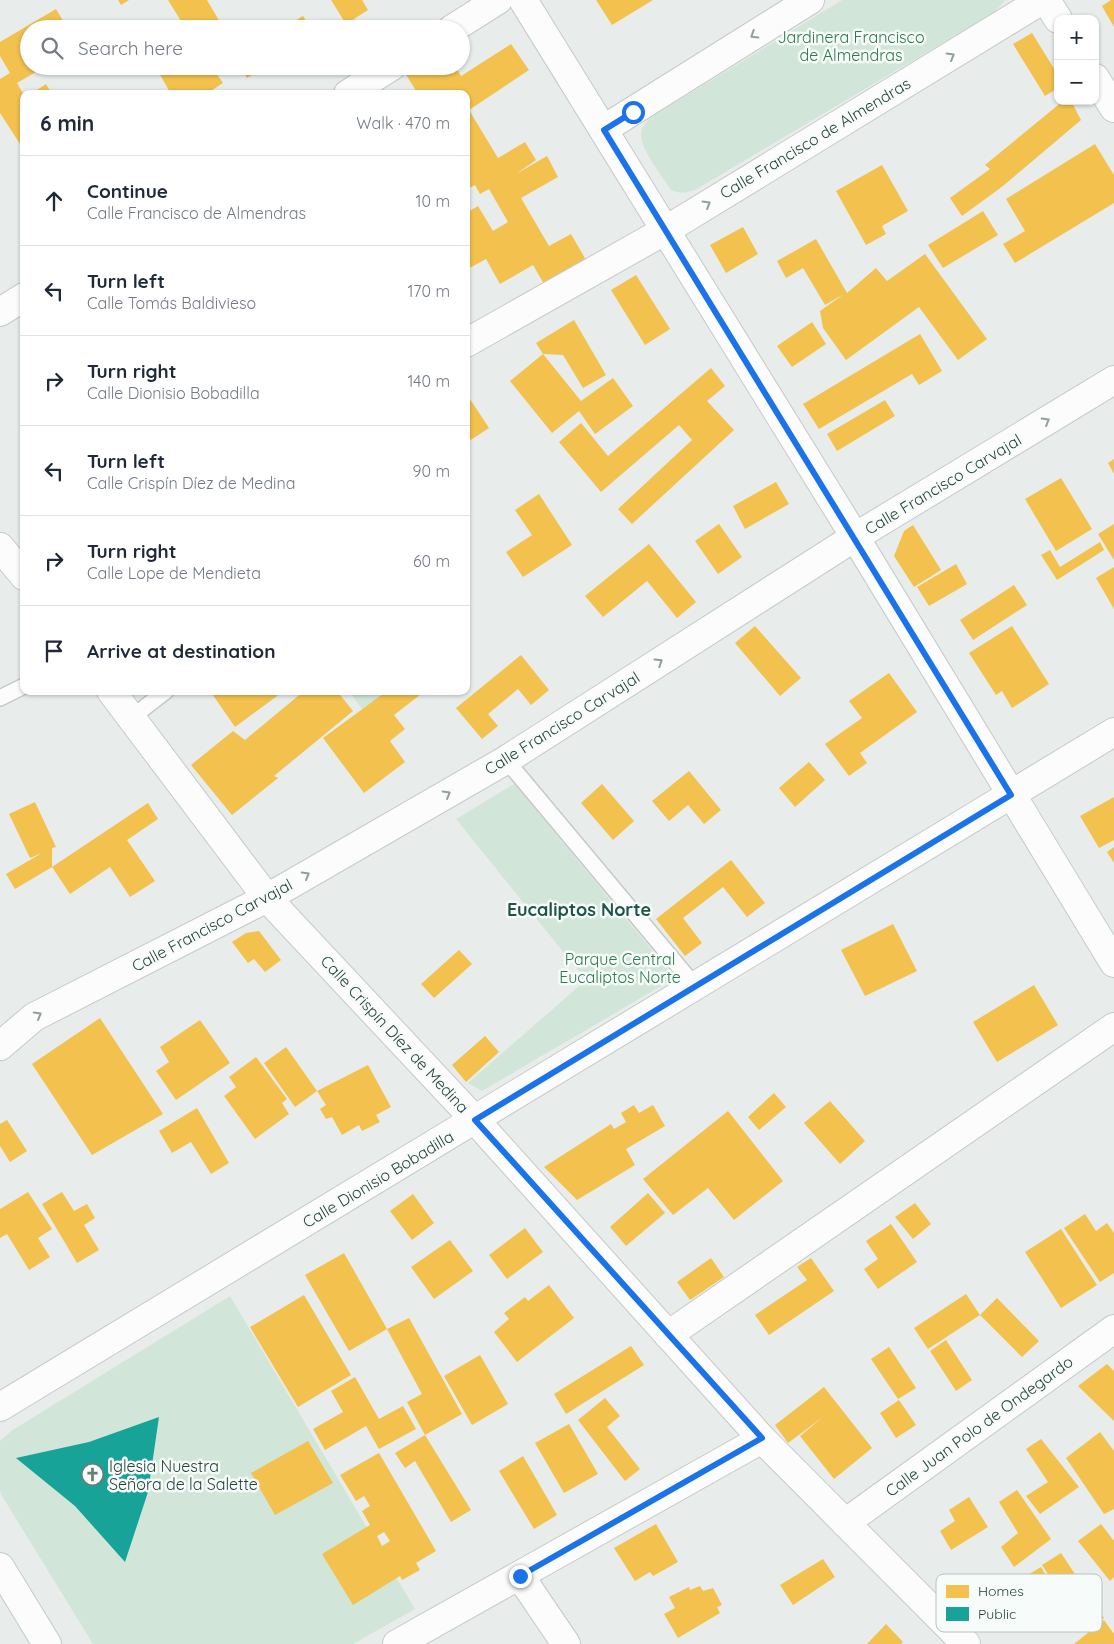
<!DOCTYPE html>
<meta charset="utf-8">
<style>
body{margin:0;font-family:Quicksand,sans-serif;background:#f2f2f3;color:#1f2937}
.controls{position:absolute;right:15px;top:15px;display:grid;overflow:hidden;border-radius:10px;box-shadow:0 1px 4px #0004}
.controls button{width:45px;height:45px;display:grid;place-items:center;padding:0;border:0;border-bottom:1px solid #e0e1e3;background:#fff;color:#1f2937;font:25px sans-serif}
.stop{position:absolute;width:15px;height:15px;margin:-11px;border:4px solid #1a73e8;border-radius:50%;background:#fff}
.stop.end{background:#1a73e8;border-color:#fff;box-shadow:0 1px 5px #0008}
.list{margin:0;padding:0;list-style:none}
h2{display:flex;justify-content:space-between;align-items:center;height:65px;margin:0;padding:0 20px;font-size:21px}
h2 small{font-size:16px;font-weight:400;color:#747a83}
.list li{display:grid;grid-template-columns:32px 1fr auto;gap:15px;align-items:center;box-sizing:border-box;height:90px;padding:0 20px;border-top:1px solid #e0e1e3}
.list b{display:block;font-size:19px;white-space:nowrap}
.list p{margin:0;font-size:16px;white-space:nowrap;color:#747a83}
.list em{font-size:16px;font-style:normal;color:#747a83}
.icon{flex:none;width:28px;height:28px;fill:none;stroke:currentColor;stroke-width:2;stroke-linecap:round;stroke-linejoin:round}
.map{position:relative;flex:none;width:1114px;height:1644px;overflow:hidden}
.search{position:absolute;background:#fff;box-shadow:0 1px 4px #0004;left:20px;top:20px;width:450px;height:55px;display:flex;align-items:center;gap:12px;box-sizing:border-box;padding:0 18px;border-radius:28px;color:#747a83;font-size:19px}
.panel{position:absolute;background:#fff;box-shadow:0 1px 4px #0004;left:20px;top:90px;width:450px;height:605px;border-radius:10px}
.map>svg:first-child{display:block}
.green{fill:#d1e6d8}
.homes{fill:#f2c14e;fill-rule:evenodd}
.public{fill:#17a398}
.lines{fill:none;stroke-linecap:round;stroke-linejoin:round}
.service-casing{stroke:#c5cac8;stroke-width:18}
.minor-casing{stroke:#c5cac8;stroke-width:30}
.tertiary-casing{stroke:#c5cac8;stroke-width:30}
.secondary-casing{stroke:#c3cbc8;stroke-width:30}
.service{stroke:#fcfcfc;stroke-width:15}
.minor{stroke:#fcfcfc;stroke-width:28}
.tertiary{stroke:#fcfcfc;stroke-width:28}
.secondary{stroke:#fcfcfc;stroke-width:28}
.oneway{stroke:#909f9b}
.route{stroke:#1a73e8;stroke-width:6}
.labels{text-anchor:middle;stroke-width:5;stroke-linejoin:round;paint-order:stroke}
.park-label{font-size:16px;fill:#2d7a4b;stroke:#f7fbf9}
.street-label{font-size:16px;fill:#24423a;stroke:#f7fbf9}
.poi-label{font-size:16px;fill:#24423a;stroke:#f7fbf9;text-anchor:start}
.neighbourhood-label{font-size:18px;font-weight:bold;fill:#1f5548;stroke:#f7fbf9}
.key{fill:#f7fbf9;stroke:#b8c4c0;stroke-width:1}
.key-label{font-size:14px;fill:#24423a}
</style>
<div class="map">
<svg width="1114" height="1644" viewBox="0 0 1114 1644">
<rect width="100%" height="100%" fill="#e8edeb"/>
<path class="green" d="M842,0H1005L996,11L695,190C686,193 680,194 671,190C663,177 640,149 641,134C641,127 646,122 650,118Z
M349,691H390L364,712Z
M514,784L675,978L482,1091L468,1083L586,980L456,819Z
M230,1296L415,1609L353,1644H93L2,1496L0,1491V1441L11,1431Z"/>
<path class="homes" d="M118,0H129L121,5Z
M168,0H207L224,29H186Z
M331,0H362L368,10L346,24Z
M596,0H653L612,25Z
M1111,0H1114V27L1102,6Z
M56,9L68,29H29V66H46L17,83L24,95V150L0,113V79L10,73L0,56V42Z
M303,16L311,29H282Z
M1032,33L1058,75V88L1045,96L1013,44Z
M511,44L529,70L469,110L498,158L525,142L536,160L516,174L547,156L558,177L521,198L549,246L571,234L586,260L544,284L533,265L500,284L486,259L466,270V213L478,206L493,231L508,222L489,189L480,194L475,185L466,190V94H418L405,73L416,66H455L461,76Z
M155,66H211L223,83L206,94H171Z
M240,66H267L247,78Z
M46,84L52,94H31Z
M1063,101H1071L1081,120L1003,186L962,216L950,198L990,169L985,165Z
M1095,144L1114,175V203L1015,263L1003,244L1025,231L1006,199Z
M882,165L908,211L882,226L886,234L866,245L836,191Z
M983,211L998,235L943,268L928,245Z
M743,227L758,254L726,273L710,245Z
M816,239L847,293L876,268L887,281L925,254L987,339L958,360L919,307L846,360L823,328L820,311L844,294L825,305L803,268L786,278L777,261Z
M636,275L670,329L645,345L611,290Z
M574,320L606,375L583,388L563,355L543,354L536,343Z
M812,322L826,344L792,367L777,346Z
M920,334L942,371L919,385L912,374L819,429L803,404Z
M543,354L581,401L613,378L633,406L595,434L579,411L552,433L510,381Z
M711,368L725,386L707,401L734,430L632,524L618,509L692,440L679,425L601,492L559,442L581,423L608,456Z
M466,393L489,428L466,443Z
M885,400L895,416L837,451L827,434Z
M1114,459V474L1108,463Z
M1061,478L1092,529L1056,551L1025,499Z
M776,482L789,504L745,529L733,506Z
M539,494L572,545L523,577L506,552L532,535L515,510Z
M719,524L742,557L718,574L695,541Z
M1114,524V560L1098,534Z
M913,525L941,570L914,587L894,556L904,531Z
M1100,542L1104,550L1057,580L1041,555L1050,550L1060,567Z
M649,544L696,602L677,618L647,581L603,617L585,596Z
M956,564L967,584L929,606L917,587Z
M1114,567V609L1096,578Z
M1014,585L1027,605L973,640L960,620Z
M755,626L801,678L780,696L735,643Z
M1012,626L1049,684L1012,708L1002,691L996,695L969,653Z
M521,655L549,690L531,705L518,689L488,714L498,726L482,739L456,708Z
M889,673L917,712L860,753L867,763L849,776L825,744L862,718L849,701Z
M210,691H284L235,727Z
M304,691H337L353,711L274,776L278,778L232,815L191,765L233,731L245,740Z
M387,691H425L394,715L405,729L390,741L405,762L364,793L323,738Z
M809,762L825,780L795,807L779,788Z
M689,771L721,810L704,824L688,805L669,821L652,801Z
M602,784L634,821L613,840L581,803Z
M1114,797V840L1099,848L1080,816Z
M35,802L56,847L52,848V867L15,889L6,874L42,853L30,858L9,814Z
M148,803L158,819L127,840L155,881L130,897L110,867L70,894L52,867Z
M1114,847V863L1107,852Z
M731,860L765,903L747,917L723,887L683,918L702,943L685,956L656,919Z
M893,924L917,971L865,996L841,950Z
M259,931L281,960L265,972L254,959L248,963L232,942L246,933Z
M459,950L472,964L434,998L421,984Z
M1034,985L1058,1025L997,1062L973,1022Z
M100,1018L163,1114L92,1155L32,1064Z
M200,1020L230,1063L176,1100L156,1071L169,1062L160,1047Z
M485,1036L499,1052L466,1082L452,1065Z
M286,1047L317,1091L295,1107L264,1063Z
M256,1057L287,1099L282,1103L289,1114L255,1139L224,1096L236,1087L229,1077Z
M368,1065L391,1107L376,1115L380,1122L362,1131L359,1125L342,1135L332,1117L326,1119L320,1109L326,1105L317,1091Z
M774,1093L786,1107L759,1130L748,1117Z
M830,1101L865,1141L840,1164L804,1123Z
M634,1105L639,1113L653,1105L665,1126L626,1149L635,1165L577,1200L544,1167L611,1124L614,1129L626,1122L621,1113Z
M197,1108L229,1163L211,1174L191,1142L172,1153L159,1131Z
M728,1111L783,1181L734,1220L708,1188L673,1215L643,1179Z
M7,1120L27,1151L10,1162L0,1146V1124Z
M28,1192L52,1229L38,1238L50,1257L29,1270L7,1234L0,1238V1209Z
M62,1192L74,1211L87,1204L95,1218L84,1225L99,1250L77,1263L42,1204Z
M648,1193L665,1213L626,1246L610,1227Z
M413,1194L434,1223L412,1240L390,1211Z
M915,1203L931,1224L913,1239L895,1217Z
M1085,1214L1096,1231L1107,1223L1114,1233V1273L1100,1282L1064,1228Z
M891,1224L917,1262L878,1289L864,1269L878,1259L866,1241Z
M525,1228L543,1252L507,1279L489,1255Z
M1061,1229L1097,1285L1061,1308L1025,1252Z
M450,1240L473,1271L434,1299L411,1267Z
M344,1253L387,1329L349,1351L305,1275Z
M711,1258L724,1277L690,1300L677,1282Z
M811,1258L834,1291L769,1335L755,1315L807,1280L797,1267Z
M549,1285L574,1318L517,1362L494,1332L509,1319L504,1313L525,1297L528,1301Z
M966,1294L980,1315L928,1349L914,1328Z
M304,1295L351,1375L298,1407L250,1327Z
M997,1298L1039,1341L1022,1357L980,1315Z
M409,1318L462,1414L425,1435L407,1402L422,1394L387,1329Z
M946,1340L972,1380L956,1391L930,1351Z
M631,1346L644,1365L566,1414L554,1394Z
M889,1347L916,1388L898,1399L871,1359Z
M480,1355L508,1404L472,1425L444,1376Z
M1107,1364L1114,1371V1421L1078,1386Z
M355,1377L379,1419L403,1406L416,1429L379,1449L366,1426L325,1450L313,1429L343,1412L331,1391Z
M824,1387L872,1448L834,1479L800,1436L823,1417L788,1443L775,1425Z
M605,1398L620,1416L607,1427L640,1469L625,1481L578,1420Z
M899,1400L916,1425L896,1438L880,1413Z
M569,1424L598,1474L564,1493L535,1443Z
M1100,1432L1114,1451V1509L1104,1514L1066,1458Z
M425,1435L471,1510L451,1522L415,1461L405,1468L395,1453Z
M1041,1439L1079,1487L1040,1514L1026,1496L1048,1482L1026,1449Z
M308,1441L333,1483L275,1515L251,1473Z
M379,1453L436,1551L416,1563L420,1570L402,1580L400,1576L353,1605L322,1554L370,1525L362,1511L370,1506L364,1496L356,1501L340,1475ZM384,1532L390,1541L382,1546L377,1536Z
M523,1456L557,1515L534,1529L499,1471Z
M1017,1490L1051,1539L1014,1567L1001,1547L1018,1533L999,1502Z
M969,1497L988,1527L951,1550L940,1531L955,1521L949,1510Z
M656,1524L678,1562L653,1576L650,1572L635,1581L614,1548Z
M1101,1524L1114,1541V1577L1110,1581L1078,1541Z
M1061,1553L1104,1618L1086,1630L1042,1565Z
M823,1559L835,1577L793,1605L780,1585Z
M1041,1567L1052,1586L984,1627L973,1608Z
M700,1586L703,1591L713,1588L722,1605L717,1607L720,1613L678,1638L664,1614L675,1608L669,1597L689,1587L690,1590Z
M1104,1620L1114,1634V1644H1074Z
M886,1624L903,1642L901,1644H867Z"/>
<path class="public" d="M159,1417L148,1492L125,1562L75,1506L16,1458L89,1442Z"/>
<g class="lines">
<defs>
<path id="service" d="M0,698L24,686
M131,718L166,691
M506,760L695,986"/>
<path id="minor" d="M1046,0L1058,19
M452,29L498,0
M1095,78L1114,108
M348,94L392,66
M604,129L810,0
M0,312L24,297
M466,343L666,230L1042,0
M0,547L24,576
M111,691L267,898L475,1120L762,1439L966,1644
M0,1046L34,1017L267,898L506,760L855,537L1114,380
M668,1335L1114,1027
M0,1407L1114,732
M845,1523L1114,1329
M520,1576L566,1644
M397,1644L762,1439"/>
<path id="tertiary" d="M523,0L855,537L1114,963"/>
<path id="secondary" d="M0,1567L47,1644"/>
</defs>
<use href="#service" class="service-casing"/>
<use href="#minor" class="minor-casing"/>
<use href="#tertiary" class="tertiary-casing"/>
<use href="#secondary" class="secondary-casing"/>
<use href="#service" class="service"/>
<use href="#minor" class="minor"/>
<use href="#tertiary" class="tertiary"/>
<use href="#secondary" class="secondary"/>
</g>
<defs><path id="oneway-chevron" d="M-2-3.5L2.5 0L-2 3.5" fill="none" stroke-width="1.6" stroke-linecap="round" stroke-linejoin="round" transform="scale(1.25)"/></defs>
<g class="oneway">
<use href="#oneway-chevron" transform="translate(754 35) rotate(148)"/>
<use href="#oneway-chevron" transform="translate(951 56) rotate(-31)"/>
<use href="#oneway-chevron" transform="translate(707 204) rotate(-31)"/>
<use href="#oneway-chevron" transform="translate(1046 421) rotate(-31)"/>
<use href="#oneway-chevron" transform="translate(659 662) rotate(-32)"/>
<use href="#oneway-chevron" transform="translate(447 794) rotate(-30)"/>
<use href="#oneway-chevron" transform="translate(306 875) rotate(-30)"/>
<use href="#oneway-chevron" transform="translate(38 1015) rotate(-30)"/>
</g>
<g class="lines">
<path class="route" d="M520,1576L762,1438L475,1120L1011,795L604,130L633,112"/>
</g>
<defs>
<symbol id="church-ring" viewBox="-11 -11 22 22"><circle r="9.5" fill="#f7fbf9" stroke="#697e78" stroke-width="1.5"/><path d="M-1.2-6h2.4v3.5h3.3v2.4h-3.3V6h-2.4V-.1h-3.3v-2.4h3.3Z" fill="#697e78"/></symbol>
</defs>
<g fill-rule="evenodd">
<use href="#church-ring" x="80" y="1462" width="25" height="25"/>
</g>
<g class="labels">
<g class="park-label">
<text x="851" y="43">Jardinera Francisco<tspan x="851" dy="18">de Almendras</tspan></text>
<text x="620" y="965">Parque Central<tspan x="620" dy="18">Eucaliptos Norte</tspan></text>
</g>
<g class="street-label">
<text transform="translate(815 138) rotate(-31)" y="6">Calle Francisco de Almendras</text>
<text transform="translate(943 484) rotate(-31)" y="6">Calle Francisco Carvajal</text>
<text transform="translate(562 723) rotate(-32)" y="6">Calle Francisco Carvajal</text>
<text transform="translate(212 925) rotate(-28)" y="6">Calle Francisco Carvajal</text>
<text transform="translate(395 1034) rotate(47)" y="6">Calle Crispín Díez de Medina</text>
<text transform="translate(378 1179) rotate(-31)" y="6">Calle Dionisio Bobadilla</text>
<text transform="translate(979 1426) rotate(-36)" y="6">Calle Juan Polo de Ondegardo</text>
</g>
<g class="poi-label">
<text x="109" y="1472">Iglesia Nuestra<tspan x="109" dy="18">Señora de la Salette</tspan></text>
</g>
<g class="neighbourhood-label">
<text x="579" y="916">Eucaliptos Norte</text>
</g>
</g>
<rect x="936" y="1574" width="166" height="58" rx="8" class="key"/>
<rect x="946" y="1585" width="23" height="13" fill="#f2c14e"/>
<rect x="946" y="1607" width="23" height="14" fill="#17a398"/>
<g class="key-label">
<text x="978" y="1596">Homes</text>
<text x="978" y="1619">Public</text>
</g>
</svg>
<div class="controls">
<button>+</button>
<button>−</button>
</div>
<div class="stop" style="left:633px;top:112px"></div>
<div class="stop end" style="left:520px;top:1576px"></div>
<div class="search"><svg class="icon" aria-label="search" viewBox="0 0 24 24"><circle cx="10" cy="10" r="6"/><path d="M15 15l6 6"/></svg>Search here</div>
<section class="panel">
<h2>6 min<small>Walk · 470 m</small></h2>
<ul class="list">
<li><svg class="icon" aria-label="ahead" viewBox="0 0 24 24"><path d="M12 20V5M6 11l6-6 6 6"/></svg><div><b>Continue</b><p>Calle Francisco de Almendras</p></div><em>10 m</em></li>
<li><svg class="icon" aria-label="left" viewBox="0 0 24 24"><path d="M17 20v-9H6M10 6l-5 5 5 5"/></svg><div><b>Turn left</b><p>Calle Tomás Baldivieso</p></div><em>170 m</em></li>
<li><svg class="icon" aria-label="right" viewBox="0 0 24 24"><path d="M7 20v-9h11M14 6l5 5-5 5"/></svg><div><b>Turn right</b><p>Calle Dionisio Bobadilla</p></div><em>140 m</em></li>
<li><svg class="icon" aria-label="left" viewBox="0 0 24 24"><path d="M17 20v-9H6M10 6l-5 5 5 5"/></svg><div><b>Turn left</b><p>Calle Crispín Díez de Medina</p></div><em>90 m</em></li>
<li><svg class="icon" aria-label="right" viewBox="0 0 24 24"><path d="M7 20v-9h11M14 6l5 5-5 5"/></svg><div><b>Turn right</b><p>Calle Lope de Mendieta</p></div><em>60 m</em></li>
<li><svg class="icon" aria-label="arrive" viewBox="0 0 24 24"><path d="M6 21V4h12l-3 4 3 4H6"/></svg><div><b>Arrive at destination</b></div></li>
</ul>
</section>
</div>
